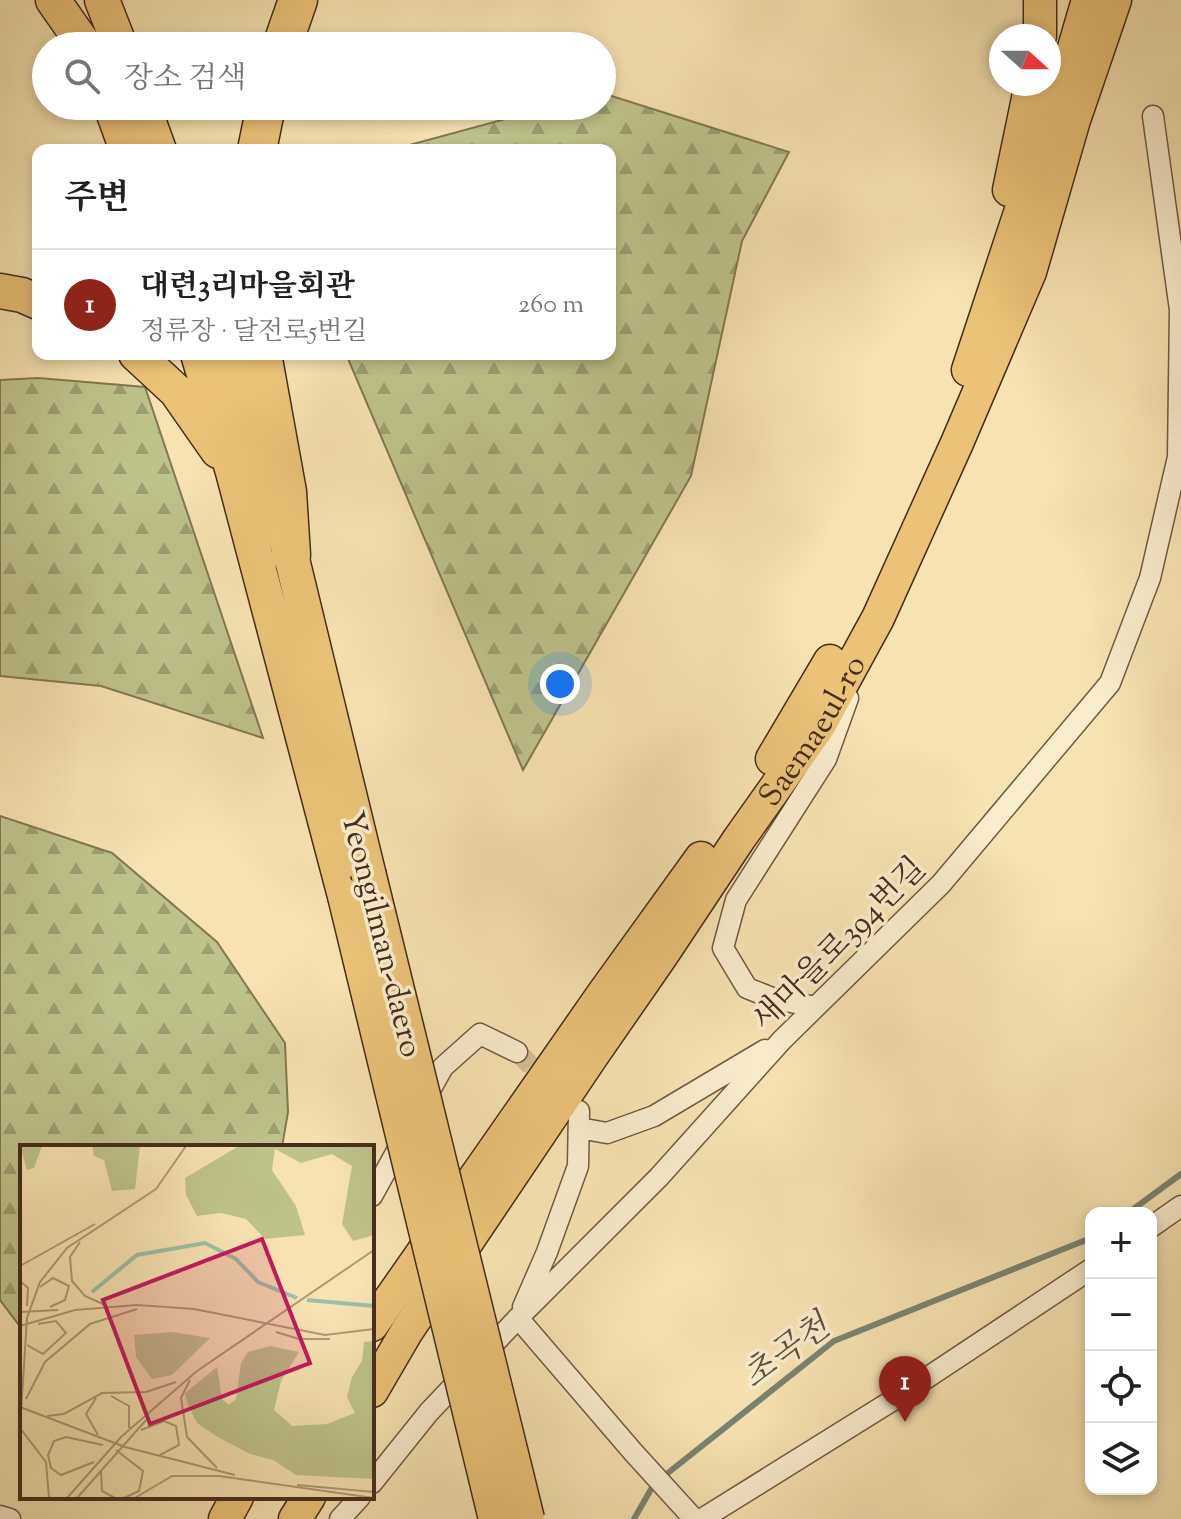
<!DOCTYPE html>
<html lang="ko">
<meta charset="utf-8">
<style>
body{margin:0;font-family:"Sorts Mill Goudy","Noto Serif KR",serif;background:#f6f6f6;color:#202124}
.controls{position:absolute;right:24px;bottom:24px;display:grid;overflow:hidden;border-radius:16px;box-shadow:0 4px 12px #0003}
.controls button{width:72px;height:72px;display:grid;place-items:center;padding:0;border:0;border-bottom:2px solid #e0e0e0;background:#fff;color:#202124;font:40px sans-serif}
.compass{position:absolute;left:989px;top:24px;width:72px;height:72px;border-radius:50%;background:#fff;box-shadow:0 4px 12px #0003;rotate:111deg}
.you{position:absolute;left:560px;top:684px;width:28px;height:28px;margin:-20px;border:6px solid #fff;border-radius:50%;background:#1a73e8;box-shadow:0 0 0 12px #1a73e833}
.badge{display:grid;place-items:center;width:52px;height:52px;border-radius:50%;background:#8f2418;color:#fff;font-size:26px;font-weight:700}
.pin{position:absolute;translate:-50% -66px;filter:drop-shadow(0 2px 4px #0008)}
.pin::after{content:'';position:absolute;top:42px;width:28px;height:24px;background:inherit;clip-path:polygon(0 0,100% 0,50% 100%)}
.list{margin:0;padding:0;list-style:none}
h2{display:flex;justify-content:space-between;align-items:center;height:104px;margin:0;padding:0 32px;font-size:34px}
h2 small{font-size:26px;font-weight:400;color:#757577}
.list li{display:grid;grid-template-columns:52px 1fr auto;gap:24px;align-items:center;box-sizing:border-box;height:112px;padding:0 32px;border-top:2px solid #e0e0e0}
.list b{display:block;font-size:30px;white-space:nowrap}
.list p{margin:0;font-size:26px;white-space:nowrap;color:#757577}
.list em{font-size:26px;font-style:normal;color:#757577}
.icon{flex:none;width:44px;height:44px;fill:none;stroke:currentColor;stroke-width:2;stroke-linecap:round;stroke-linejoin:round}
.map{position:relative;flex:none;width:1181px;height:1519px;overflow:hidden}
.search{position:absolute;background:#fff;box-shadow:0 4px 12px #0003;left:32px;top:32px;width:584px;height:88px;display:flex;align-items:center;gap:20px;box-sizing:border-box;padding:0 28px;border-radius:44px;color:#757577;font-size:30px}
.panel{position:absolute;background:#fff;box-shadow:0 4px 12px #0003;left:32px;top:144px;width:584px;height:216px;border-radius:16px}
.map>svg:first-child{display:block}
.forest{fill:url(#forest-firs);stroke:#827853;stroke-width:2}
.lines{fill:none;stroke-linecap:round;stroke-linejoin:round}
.stream{stroke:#7a846f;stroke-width:6}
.minor-tunnel{stroke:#d3be93;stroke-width:20;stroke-dasharray:20 10;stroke-linecap:butt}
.minor-casing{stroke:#715a41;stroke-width:23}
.primary-casing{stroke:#452c1c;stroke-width:35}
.trunk-casing{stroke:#452c1c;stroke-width:37}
.motorway-casing{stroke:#452c1c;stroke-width:41}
.minor{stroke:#f9edcc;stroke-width:20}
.primary{stroke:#ebc278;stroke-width:32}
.trunk{stroke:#ebc278;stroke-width:34}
.motorway{stroke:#ebc278;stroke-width:38}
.trunk-bridge-casing{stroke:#452c1c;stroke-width:37;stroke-linecap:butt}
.trunk-bridge{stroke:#ebc278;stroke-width:34}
.labels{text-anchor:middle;stroke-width:7;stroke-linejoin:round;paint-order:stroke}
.street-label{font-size:32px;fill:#452c1c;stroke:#f9edcc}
.water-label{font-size:34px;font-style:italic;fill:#5b513e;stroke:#f9edcc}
.inset-river{fill:none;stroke:#9ebfa6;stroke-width:4}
.inset-road{fill:none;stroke:#af9a75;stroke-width:2}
.view{fill:#c2185b;fill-opacity:0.15;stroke:#c2185b;stroke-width:4}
.inset-edge{fill:none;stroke:#452c1c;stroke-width:4}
</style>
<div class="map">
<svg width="1181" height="1519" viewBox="0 0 1181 1519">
<defs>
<pattern id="forest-firs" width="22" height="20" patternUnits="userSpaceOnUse" patternTransform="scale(2)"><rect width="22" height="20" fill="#bec38a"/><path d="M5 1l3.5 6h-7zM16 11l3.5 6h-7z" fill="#9c9f70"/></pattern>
</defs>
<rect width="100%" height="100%" fill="#f6e3b1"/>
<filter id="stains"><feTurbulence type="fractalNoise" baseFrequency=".0025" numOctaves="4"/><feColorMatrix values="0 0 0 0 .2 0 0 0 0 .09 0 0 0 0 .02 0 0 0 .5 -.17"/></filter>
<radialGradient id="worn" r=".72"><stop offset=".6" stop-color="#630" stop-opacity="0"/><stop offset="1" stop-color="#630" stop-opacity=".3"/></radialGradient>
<path class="forest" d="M602,93L789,152L742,241L691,476L523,770L346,354H610V150H391L553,106H602Z
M38,378L145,387L263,738L101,686L0,676V380Z
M0,816L112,853L217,942L285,1043L288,1112L282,1147H22V1329L0,1300Z"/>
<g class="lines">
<path class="stream" d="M1128,1213L1181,1174
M634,1519L654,1484L834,1341L1091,1238"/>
<path class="minor-tunnel" d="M517,1052L550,1084"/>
<defs>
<path id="minor" d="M815,1007L772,998L747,988L723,948L736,900L826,759L848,698
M423,1103L443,1067L480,1034L517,1052
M579,1128L607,1133L654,1116L765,1050
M372,1196L404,1138
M1151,1227L1181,1206
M523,1307L547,1252L578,1166L579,1111
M518,1318L633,1452L694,1519
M372,1483L429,1412L518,1318L659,1177L782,1040L941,884L1110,683L1150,578L1178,457L1180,310L1153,116
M0,1516L10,1519
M340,1519L360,1497
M702,1519L898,1397L1091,1269"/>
<g id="primary">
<path d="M1040,0V36"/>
<path d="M1009,190L1031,84"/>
<path d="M968,370L1069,65L1088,0"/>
<path d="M772,759L830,661"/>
<path d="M372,1325L603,994L701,858"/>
<path id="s1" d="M372,1391L407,1331L592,1056L662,955L739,839L819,726L878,618L957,443L1030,272L1074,120L1115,0"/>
<path d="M225,1519L237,1497"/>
<path d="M295,1519L309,1497"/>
</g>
<path id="trunk" d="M53,0L85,46
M102,0L120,46
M111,106L127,150
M143,106L159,150
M0,291L22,295L38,302
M136,354L176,391L218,451
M198,354L233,472L345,896
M225,354L291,555L368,872"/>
<path id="motorway" d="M282,46L298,0
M257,150L266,106
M262,354L287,492L291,555"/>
</defs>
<use href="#minor" class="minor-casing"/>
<use href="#primary" class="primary-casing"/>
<use href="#trunk" class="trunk-casing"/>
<use href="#motorway" class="motorway-casing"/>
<use href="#minor" class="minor"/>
<use href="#primary" class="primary"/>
<use href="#trunk" class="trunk"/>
<use href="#motorway" class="motorway"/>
<defs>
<path id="trunk-bridge" d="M368,872L527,1519
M345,896L496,1519"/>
</defs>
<use href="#trunk-bridge" class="trunk-bridge-casing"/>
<use href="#trunk-bridge" class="trunk-bridge"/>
</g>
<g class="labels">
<g class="street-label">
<text dy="11" stroke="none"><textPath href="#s1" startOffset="794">Saemaeul-ro</textPath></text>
<text transform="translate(383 934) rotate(76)" y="11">Yeongilman-daero</text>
<text transform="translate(838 943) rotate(-45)" y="11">새마을로394번길</text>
</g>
<g class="water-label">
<text transform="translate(785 1350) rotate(-36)" y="12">초곡천</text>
</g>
</g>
<g transform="translate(20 1145)">
<rect width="354" height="354" fill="#f6e3b1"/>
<path d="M0,1H22L14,23L7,25ZM72,1H120L115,44L92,46L84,15L74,11ZM219,1H354V90L333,96L322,79L332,21L312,9L281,18L255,4L252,25L276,61L285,90L245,94L226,74L201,68L177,71L166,50L165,33ZM152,187L190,193L152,230L132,234L116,212L114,190ZM354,196V334L276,330L253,315L230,309L196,291L177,278L168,260L165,248L197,222L202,254L209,260L216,254L221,218L228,207L250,201L279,207L261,236L254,265L272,281L307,279L335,268L327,252L332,232L342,216L344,197Z" fill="#bec38a"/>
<path class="inset-river" d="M72,147L117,110L185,98L216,114L238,137L277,153M287,155L354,161"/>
<path class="inset-road" d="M60,97L50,112L52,136L65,151L85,160M0,121L75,79M0,136L8,143L7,161M20,142L33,133L49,141L45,155L30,162M0,167L38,165M0,181L55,165L117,160L174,164L305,190L354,184M256,187L279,194H310M7,200L23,209L46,188L36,176L18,179M170,235L161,253L167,292L197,323M91,251L109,261V283M76,253L66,269L78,290M6,254L25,217L70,179L117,164M0,262L105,302L215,330M27,271L44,269L82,248L126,247L156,237M0,283L7,173L20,137L47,103L136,44L166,1M0,283L26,317L29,353M121,285L144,276L156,281L159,300L140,310M96,305L123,326L119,346L104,353M74,317L41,330L31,323L28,310L34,296L46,292L83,300M81,326L82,346L95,353M199,331L354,353M277,340L354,347M47,353L101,292L177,226L354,105M57,353L126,275M115,353L152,331H199"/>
<path class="view" d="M242,94L290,218L130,279L83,155Z"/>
<rect width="354" height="354" class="inset-edge"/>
</g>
<rect width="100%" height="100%" filter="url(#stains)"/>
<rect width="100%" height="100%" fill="url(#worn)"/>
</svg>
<div class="controls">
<button>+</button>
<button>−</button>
<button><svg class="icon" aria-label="locate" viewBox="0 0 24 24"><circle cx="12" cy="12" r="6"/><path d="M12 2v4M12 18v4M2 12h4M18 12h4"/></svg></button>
<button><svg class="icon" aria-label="layers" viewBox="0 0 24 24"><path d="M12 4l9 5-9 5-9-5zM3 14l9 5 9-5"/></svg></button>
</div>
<svg class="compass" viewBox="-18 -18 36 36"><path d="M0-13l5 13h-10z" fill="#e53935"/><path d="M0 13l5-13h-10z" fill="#757577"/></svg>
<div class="you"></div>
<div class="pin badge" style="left:905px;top:1422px">1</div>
<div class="search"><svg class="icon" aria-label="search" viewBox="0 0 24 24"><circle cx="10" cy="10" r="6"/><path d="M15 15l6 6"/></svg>장소 검색</div>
<section class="panel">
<h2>주변<small></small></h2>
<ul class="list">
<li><span class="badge">1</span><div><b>대련3리마을회관</b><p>정류장 · 달전로5번길</p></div><em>260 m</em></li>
</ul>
</section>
</div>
